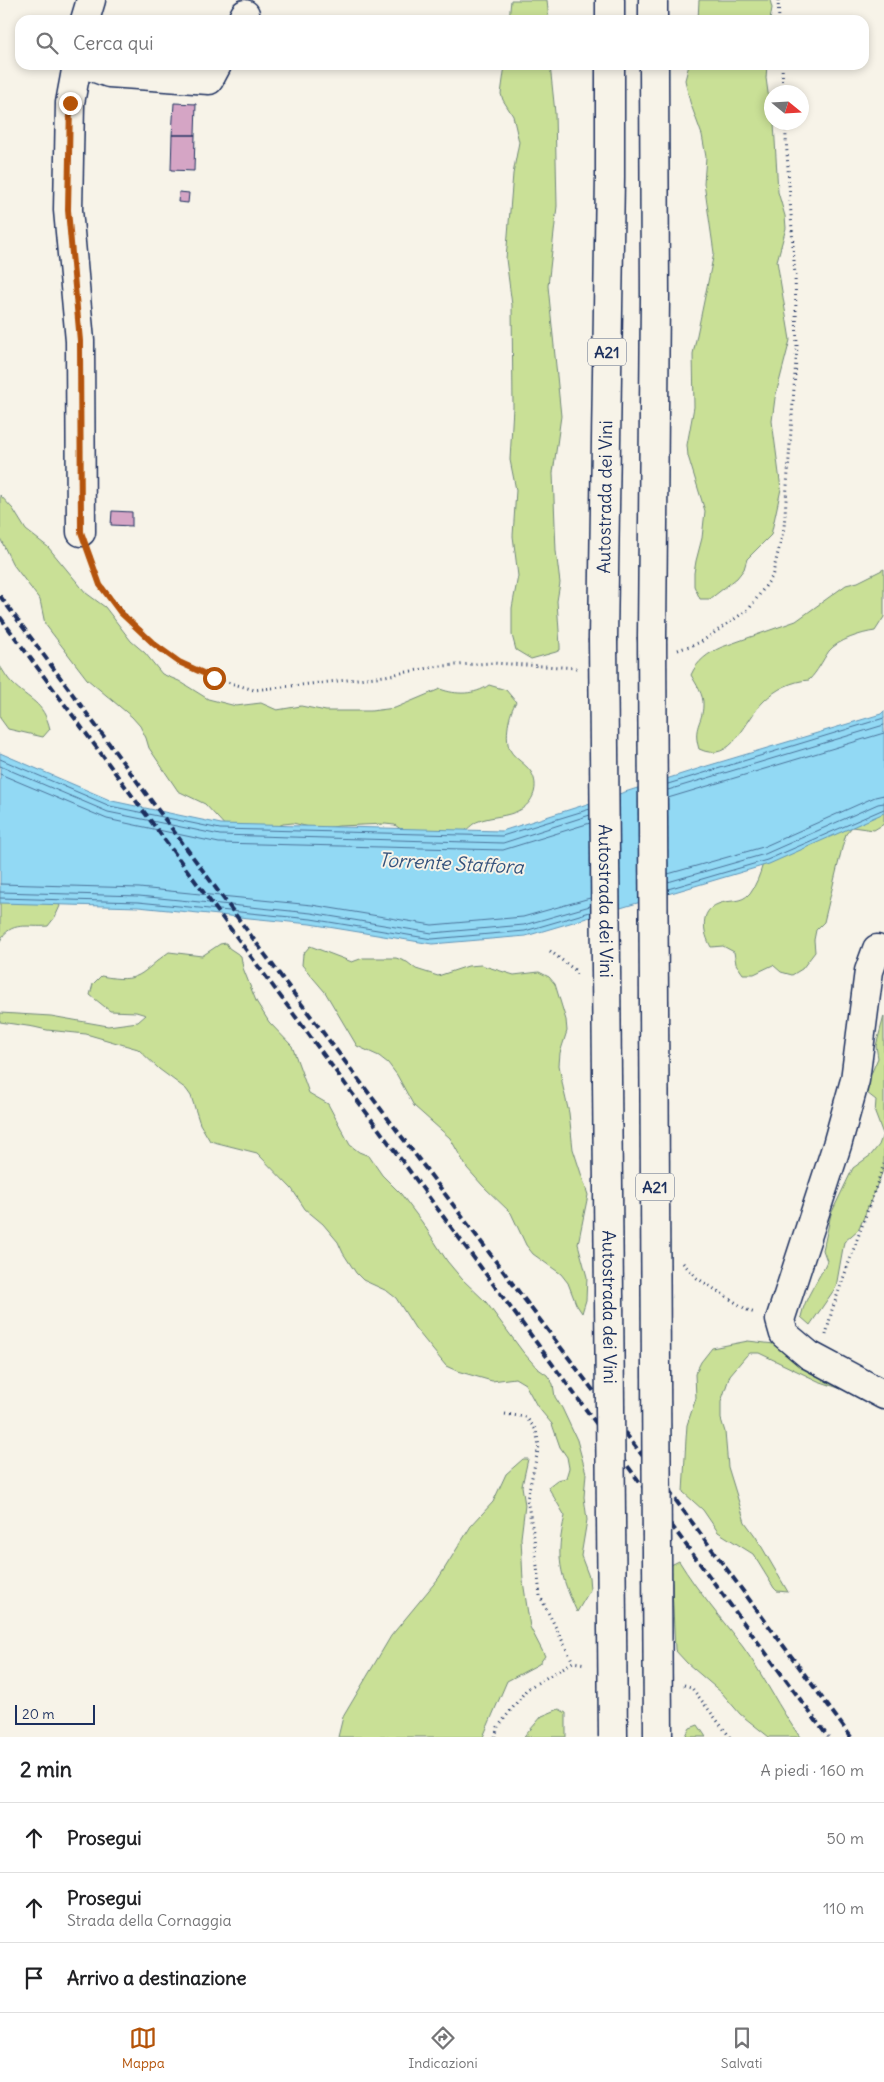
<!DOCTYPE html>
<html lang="it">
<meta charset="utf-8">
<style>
body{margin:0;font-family:Delius,sans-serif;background:#f6f6f6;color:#202124}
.compass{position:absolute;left:764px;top:85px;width:45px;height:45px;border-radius:50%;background:#fff;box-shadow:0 2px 8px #0003;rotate:108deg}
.scale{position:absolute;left:15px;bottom:12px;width:80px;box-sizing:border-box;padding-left:5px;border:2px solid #1b2f5e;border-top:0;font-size:14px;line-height:18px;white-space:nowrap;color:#1b2f5e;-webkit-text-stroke:4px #f7f3e8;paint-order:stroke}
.stop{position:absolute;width:15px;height:15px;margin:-11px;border:4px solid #b45309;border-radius:50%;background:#fff}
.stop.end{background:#b45309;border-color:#fff;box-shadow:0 1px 5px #0008}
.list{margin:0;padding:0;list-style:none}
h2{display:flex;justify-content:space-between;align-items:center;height:65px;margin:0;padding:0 20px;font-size:21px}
h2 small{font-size:16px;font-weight:400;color:#757577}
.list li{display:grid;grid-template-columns:32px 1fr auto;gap:15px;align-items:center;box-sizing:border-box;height:70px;padding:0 20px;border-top:1px solid #e0e0e0}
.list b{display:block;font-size:19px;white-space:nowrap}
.list p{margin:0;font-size:16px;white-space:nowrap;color:#757577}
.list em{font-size:16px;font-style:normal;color:#757577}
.icon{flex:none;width:28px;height:28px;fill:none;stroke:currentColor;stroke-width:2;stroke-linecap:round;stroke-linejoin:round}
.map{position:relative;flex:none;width:884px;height:1737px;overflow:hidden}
.search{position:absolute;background:#fff;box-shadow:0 2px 8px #0003;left:15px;right:15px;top:15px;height:55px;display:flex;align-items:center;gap:12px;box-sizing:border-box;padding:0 18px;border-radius:15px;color:#757577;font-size:19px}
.sheet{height:275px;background:#fff}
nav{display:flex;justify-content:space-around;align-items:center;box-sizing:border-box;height:70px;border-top:1px solid #e0e0e0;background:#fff;font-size:14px;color:#757577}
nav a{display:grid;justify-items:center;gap:2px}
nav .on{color:#b45309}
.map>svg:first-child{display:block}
.green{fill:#c9e096;stroke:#72887a}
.water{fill:#92d9f4;stroke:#6295b8}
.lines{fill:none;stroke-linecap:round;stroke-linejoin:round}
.shore{stroke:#4b739a;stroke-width:1}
.building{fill:#d5a5c5;stroke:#1b2f5e}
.minor-casing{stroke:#1b2f5e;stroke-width:31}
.highway-casing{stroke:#1b2f5e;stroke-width:31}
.path{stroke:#1b2f5e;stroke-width:3;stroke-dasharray:1 4;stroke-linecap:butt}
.minor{stroke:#f7f3e8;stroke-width:28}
.highway{stroke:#f7f3e8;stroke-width:28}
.rail{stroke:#1b2f5e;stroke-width:4;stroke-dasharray:8 4;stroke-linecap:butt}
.highway-bridge-casing{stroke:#1b2f5e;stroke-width:31;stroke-linecap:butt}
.highway-bridge{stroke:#f7f3e8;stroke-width:28}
.route{stroke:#b45309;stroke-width:6}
.labels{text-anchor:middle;stroke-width:4;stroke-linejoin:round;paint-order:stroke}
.shield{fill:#f7f3e8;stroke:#5d6a87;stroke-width:1}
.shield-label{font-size:16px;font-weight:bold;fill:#1b2f5e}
.street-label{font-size:18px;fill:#1b2f5e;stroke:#f7f3e8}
.water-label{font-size:19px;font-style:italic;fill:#33517c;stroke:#f7f3e8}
</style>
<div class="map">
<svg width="884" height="1737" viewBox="0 0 884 1737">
<rect width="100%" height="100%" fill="#f7f3e8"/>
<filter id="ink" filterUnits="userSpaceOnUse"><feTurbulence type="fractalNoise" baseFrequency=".02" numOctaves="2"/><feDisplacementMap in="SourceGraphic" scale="10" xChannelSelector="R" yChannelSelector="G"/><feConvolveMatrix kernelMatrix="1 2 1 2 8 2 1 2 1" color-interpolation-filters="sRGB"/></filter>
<g filter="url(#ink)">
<path class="green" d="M511,0H547L549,20H509Z
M699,0H770L772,8L770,20H698Z
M505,65H550L555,113L557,206L548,286L561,416L553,473L556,551L560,583L557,601L560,646V650L556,652L531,659L516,650L512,635V608L518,576L513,536L516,490L510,460L513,407L512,305L506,259L513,174L519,142L513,116L503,100L501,94Z
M689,65H767L766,78L772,122L774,123L778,192L785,216L786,228L777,261L790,340L775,398L772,421L781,489L771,535L747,559L744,569L737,578L710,599H700L694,586V573L696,561L702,538L705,511L688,456L687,445L694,407L693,354L714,253L704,183L706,157L702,135L690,102L685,80Z
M0,495L13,509L26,530L48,547L86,593L105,607L131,641L145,653L162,674L179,681L208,699L236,706L261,703L277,710L301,706L326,711H371L395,708L440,689C456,695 475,695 489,685L506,690L516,702C509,713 504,738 510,750C515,759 525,763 531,772C540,786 533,803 520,810C507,817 492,816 479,821C472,823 467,831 460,834C447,838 429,838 415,840L395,825L385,824L339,826L317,829L293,823L283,824L272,829L229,830L205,804L178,791L149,748L146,738L140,726L132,717L87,679L45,624L40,600L12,563L0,538Z
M884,569V617L875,631C861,633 838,640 829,651C822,661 818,671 809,680C792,681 776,689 764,701C744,720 733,765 699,749C692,726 703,723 703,705C704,695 696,684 691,675C697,661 708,653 722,647L796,621L846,585L858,582Z
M0,666C4,672 7,678 12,683C30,701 43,701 50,729L43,737L8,729L0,718Z
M884,800V824L874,830L852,827L846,834L843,844L824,922L816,930L814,940L815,952L802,969L792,975L781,972L773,965L754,974H743L736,964L734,952L723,946L711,947C703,933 699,911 718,904C730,899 741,904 750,893C762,877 765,853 770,834Z
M0,890L54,896L60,906L55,917L48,926C29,928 10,920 0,941Z
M226,943L229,948L241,956L243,968L256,1001L269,1022L292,1046L309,1093L328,1104L350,1145L359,1152L369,1156L382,1175L401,1194L422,1222L447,1261L462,1279L486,1302L523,1352L537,1368L547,1375L553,1384L555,1397L562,1408L577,1440L586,1473L584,1497L587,1520L581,1556L589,1577L590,1590L577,1612C560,1575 555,1557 565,1516L548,1487L557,1480L566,1478L569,1468L567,1457L560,1447L552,1424L537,1406L525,1384L515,1378L492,1381L457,1371L446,1366L415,1328L396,1298L387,1291L363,1280L356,1273L343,1253L338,1242L323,1224L305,1209L292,1189L257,1153L210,1141L200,1124L191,1096L186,1089L159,1069L138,1049L86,1034L47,1030L34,1027L0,1022V1013L51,1016L108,1026L138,1022L146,1015L136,1012L110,1011L90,995L93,984L101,976C142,984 139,973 169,952L202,956L220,944Z
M310,946L352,962L363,958H396L407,962L416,969L438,976L468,966L481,965L514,975L539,972L549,977L555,984L566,1020L567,1031L560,1053L559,1065L563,1087L569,1113L573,1149L588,1195L578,1244L587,1277L586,1300L582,1313L576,1304L568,1283L561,1274L533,1254L526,1245L511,1213L483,1186L467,1168L450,1138L414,1106L397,1075L388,1063L379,1056L357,1046L325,992L302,965L303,954Z
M884,1016V1168L859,1229L844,1242L836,1287L810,1325L801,1317C805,1296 819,1280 827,1261L823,1250L831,1214L853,1168L871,1155L879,1145L883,1134L875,1113L876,1100L867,1093L868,1081L878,1058L876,1046Z
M748,1341L774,1344L856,1394L818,1381L759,1353H750L746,1356L730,1375L721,1402V1419L725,1432L728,1467L745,1522L756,1537L788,1592L777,1591L774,1588L753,1554L718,1532L703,1510L683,1492L686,1439L687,1425L696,1398L695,1374L701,1362L712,1348Z
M523,1459H528L522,1486L525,1505L521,1538L523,1581L530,1627L545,1656L539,1664L507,1681L483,1737H338L343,1717L391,1636L438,1579L471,1526L493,1502L506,1474Z
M679,1561C698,1592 721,1618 743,1647C764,1676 779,1708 800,1737H769L740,1714L722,1693L687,1663L675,1650L671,1565Z
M559,1709L566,1713V1737H524L542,1716Z
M698,1725L706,1737H685L690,1728Z"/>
<path class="water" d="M884,711V813L769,864L526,936L432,944L310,924L138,907L0,903V753L112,801L221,824L502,831L707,766L881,714Z"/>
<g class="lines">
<path class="shore" d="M0,759L110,806L220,829L502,836L590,809
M0,766L108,812L220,835L503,843L590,815
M0,774L107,819L219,843L503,850L590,823
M668,784L884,718
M668,790L884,725
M668,798L884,733
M668,874L763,847L875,797L884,795
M668,882L765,854L878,804L884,803
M0,884L139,888L312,905L432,925L523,917L590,898
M668,889L767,860L884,809
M0,892L139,896L311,913L432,933L524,925L590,906
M0,898L138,902L311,919L432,939L525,931L590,912"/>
</g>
<path class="building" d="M174,103L196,104L195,135H172Z
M172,135H195L194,171L171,170Z
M179,192L189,193L188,203L178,202Z
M112,511L132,512V526L111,525Z"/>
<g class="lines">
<defs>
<path id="minor" d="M85,20L91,0
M242,20L245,14
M77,65L70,103L68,210L80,341L81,532
M87,65L109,73L209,80L217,65
M877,949L869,971L855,1080L837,1145L780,1320L784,1334L809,1355L884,1395"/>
<g id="highway">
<path d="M610,0V20"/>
<path d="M653,0V20"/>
<path d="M652,637L655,297L654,65"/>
<path id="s1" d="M603,639L610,177V65"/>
</g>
</defs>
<use href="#minor" class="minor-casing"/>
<use href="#highway" class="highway-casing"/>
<path class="path" d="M778,0L779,20
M782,65L783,92
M90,556L100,585L121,611L154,644L179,662L214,678L254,690L385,676L440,666L493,663L577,668
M678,650L701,642L749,609L772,577L784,528L797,346L795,276L785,122
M550,951L576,971L577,977
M683,1263L697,1278L749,1311L755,1313
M826,1335L832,1310L884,1164
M505,1414L526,1417L536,1430L539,1446L527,1499L534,1537L540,1596L573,1662
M684,1685L691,1687L730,1737
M495,1737L498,1727L527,1689L573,1662L586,1664"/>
<use href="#minor" class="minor"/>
<use href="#highway" class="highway"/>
<path class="rail" d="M0,596L297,998L660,1479L851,1737
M0,617L828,1737"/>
<defs>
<g id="highway-bridge">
<path d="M652,637L658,1737"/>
<path id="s2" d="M603,639L613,1737"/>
</g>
</defs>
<use href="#highway-bridge" class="highway-bridge-casing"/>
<use href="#highway-bridge" class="highway-bridge"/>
</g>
</g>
<g class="lines" filter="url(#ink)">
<path class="route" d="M70,103L68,210L80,341L81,532L100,585L120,612L154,644L179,662L214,678"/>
</g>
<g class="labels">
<g class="shield">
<rect x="588" y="338.5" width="38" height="27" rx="4"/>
<rect x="636" y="1173.5" width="38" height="27" rx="4"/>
</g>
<g class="shield-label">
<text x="607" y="358">A21</text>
<text x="655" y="1193">A21</text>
</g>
<g class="street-label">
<text dy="6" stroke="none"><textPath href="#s1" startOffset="142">Autostrada dei Vini</textPath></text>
<text dy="6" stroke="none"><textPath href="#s2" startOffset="262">Autostrada dei Vini</textPath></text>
<text dy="6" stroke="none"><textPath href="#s2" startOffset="668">Autostrada dei Vini</textPath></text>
</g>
<g class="water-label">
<text transform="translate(451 863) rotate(3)" y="7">Torrente Staffora</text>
</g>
</g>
</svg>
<svg class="compass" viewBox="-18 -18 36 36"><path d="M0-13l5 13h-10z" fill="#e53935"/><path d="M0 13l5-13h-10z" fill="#757577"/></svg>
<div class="scale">20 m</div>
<div class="stop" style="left:214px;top:678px"></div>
<div class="stop end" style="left:70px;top:103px"></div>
<div class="search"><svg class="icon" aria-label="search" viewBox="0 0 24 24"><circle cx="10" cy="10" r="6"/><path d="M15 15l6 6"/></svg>Cerca qui</div>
</div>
<section class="sheet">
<h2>2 min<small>A piedi · 160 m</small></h2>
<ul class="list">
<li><svg class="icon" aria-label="ahead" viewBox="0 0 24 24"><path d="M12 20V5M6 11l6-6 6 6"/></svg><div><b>Prosegui</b></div><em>50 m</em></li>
<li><svg class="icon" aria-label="ahead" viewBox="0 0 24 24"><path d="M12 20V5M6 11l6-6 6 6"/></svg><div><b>Prosegui</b><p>Strada della Cornaggia</p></div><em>110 m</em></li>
<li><svg class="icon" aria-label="arrive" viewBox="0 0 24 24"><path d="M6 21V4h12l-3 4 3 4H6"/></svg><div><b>Arrivo a destinazione</b></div></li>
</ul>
</section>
<nav>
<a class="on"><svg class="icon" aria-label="map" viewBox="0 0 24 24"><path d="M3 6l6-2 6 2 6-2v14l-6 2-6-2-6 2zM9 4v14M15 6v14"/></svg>Mappa</a>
<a><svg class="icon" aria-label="directions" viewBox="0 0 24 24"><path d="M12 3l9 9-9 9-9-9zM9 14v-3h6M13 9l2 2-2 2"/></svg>Indicazioni</a>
<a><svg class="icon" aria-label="saved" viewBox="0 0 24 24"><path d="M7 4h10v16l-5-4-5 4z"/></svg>Salvati</a>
</nav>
